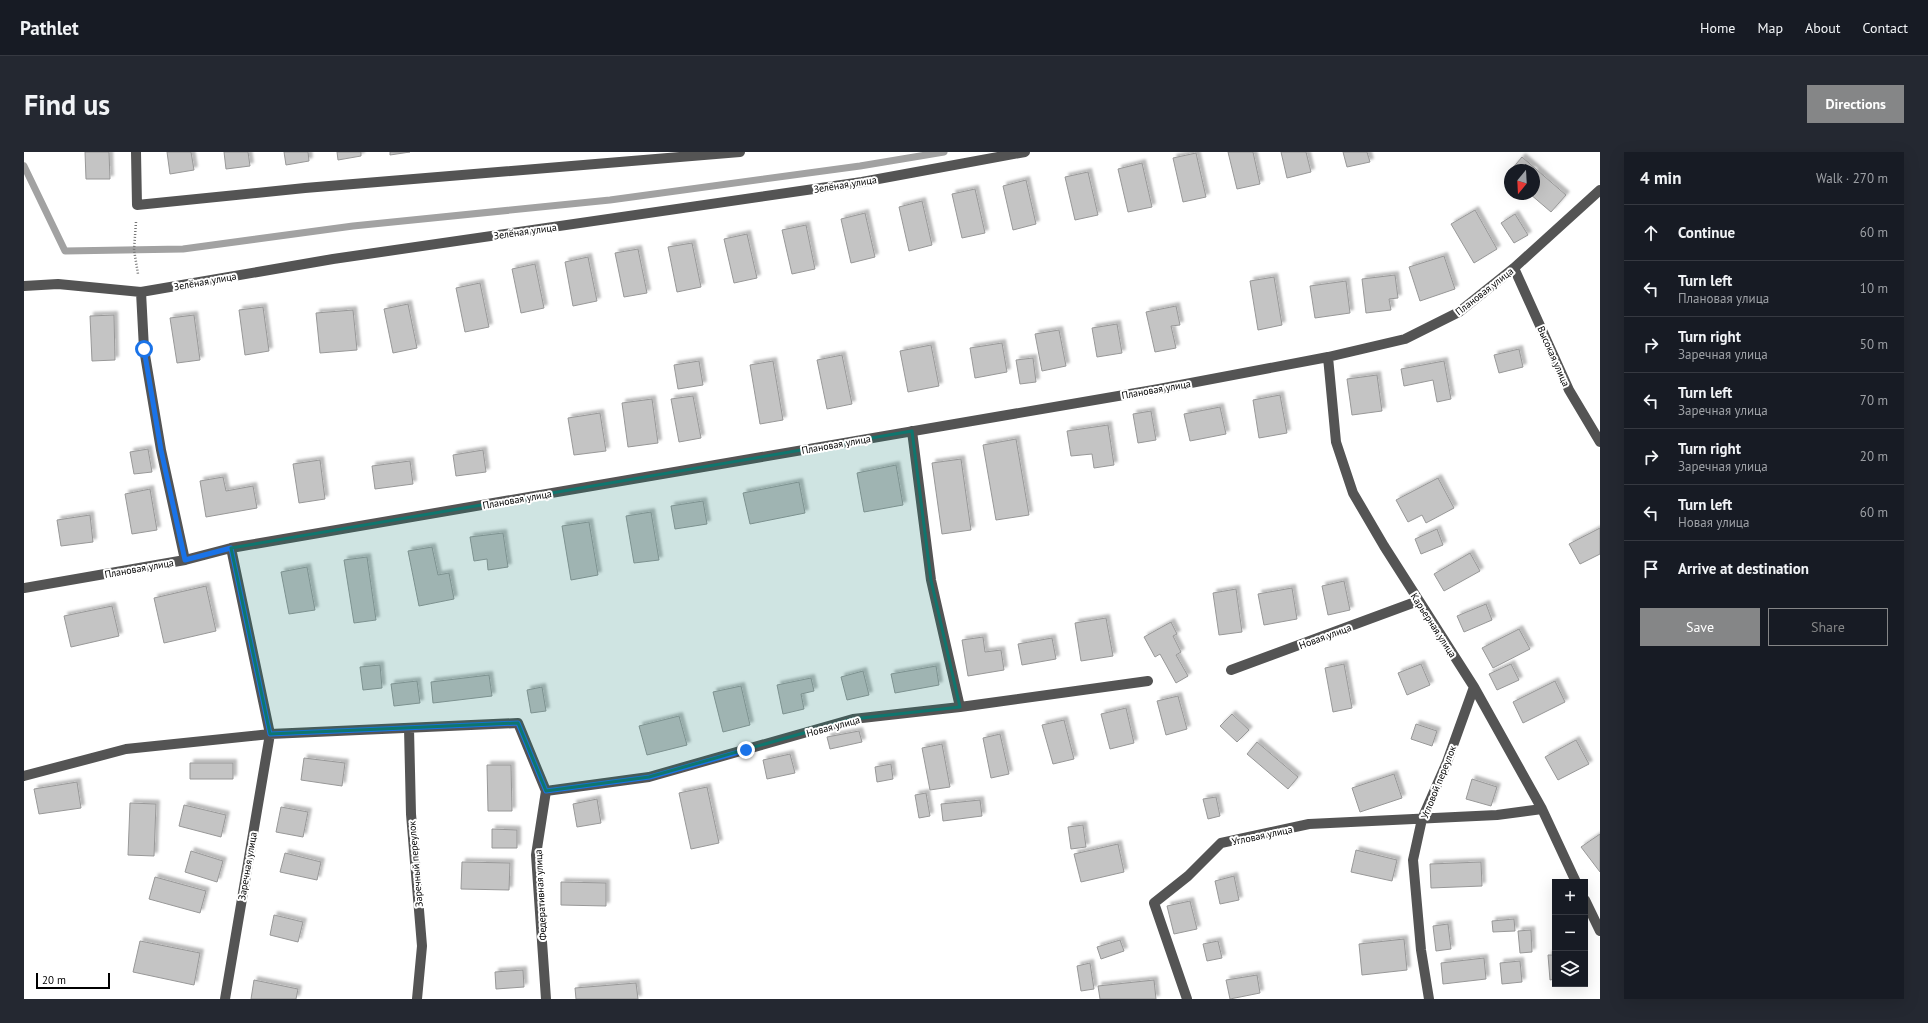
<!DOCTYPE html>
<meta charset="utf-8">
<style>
body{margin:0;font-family:"PT Sans",sans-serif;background:#242831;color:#f1f3f6}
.controls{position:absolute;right:12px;bottom:12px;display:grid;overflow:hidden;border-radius:0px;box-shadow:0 4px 16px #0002}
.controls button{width:36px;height:36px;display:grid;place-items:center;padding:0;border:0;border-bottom:1px solid #363941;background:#171b24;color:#f1f3f6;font:20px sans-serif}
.compass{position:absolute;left:1480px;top:12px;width:36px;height:36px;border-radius:50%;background:#171b24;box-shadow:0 4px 16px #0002;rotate:198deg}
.scale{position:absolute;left:12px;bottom:10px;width:74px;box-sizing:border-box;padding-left:4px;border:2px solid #000;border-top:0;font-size:11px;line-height:14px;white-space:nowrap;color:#000;-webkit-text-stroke:3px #fff;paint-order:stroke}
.stop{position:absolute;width:12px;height:12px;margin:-9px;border:3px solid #1a73e8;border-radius:50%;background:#fff}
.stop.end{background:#1a73e8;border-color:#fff;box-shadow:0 1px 4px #0008}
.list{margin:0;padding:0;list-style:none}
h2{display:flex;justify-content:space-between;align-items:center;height:52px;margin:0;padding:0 16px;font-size:17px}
h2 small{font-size:13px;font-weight:400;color:#9ea1a6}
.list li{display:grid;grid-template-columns:26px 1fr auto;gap:12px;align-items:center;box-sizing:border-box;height:56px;padding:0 16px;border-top:1px solid #363941}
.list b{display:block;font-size:15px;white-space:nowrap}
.list p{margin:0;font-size:13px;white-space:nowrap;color:#9ea1a6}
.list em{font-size:13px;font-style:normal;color:#9ea1a6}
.actions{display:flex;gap:8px;padding:12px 16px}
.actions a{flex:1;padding:9px 0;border:1px solid #858687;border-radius:0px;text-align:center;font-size:14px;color:#858687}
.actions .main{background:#858687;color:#fff}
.icon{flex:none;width:22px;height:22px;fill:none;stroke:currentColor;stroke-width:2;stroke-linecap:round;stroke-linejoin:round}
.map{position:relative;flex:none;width:1576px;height:847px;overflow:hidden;border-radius:0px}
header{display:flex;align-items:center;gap:24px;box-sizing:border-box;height:56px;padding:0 20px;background:#171b24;border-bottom:1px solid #363941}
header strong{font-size:19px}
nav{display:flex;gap:22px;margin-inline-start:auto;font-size:14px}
.intro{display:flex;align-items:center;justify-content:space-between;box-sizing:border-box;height:96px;padding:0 24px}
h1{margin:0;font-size:28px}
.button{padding:10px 18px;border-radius:0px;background:#858687;color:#fff;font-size:14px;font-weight:700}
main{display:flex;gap:24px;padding:0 24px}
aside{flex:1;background:#171b24;border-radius:0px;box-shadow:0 4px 16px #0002}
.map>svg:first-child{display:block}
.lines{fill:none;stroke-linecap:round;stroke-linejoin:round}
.stream{stroke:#a2a2a2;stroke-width:7}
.building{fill:#c4c4c4;stroke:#989898;filter:url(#shadow)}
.path{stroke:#767676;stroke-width:2.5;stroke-dasharray:1 2;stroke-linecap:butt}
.minor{stroke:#545454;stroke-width:10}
.route{stroke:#1a73e8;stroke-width:5}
.marked{fill:#0f766e;fill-opacity:0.2;stroke:#0f766e;stroke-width:3;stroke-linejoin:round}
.labels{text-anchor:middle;stroke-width:4;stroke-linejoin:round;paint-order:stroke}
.street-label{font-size:10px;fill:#000;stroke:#fff}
</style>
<header>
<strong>Pathlet</strong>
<nav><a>Home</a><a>Map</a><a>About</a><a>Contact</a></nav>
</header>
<div class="intro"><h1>Find us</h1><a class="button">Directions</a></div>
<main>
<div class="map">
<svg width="1576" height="847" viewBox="0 0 1576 847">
<defs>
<filter id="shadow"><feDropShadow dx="3.5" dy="-3.5" stdDeviation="1" flood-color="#0004"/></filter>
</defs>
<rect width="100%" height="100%" fill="#fff"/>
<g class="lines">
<path class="stream" d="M0,14L41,99L159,97L329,74L586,48L836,14L920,0"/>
</g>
<path class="building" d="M61,0H85L86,27H62Z
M143,0H167L170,18L146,22Z
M200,0H224L226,14L202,17Z
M260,0H284L285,9L262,13Z
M313,0H337V4L314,8Z
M366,0H386L366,3Z
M1204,0H1229L1236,32L1213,37Z
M1257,0H1282L1287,20L1263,26Z
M1319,0H1343L1346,10L1323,15Z
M1172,1L1182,45L1159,50L1149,6Z
M1498,5L1542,43L1527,60L1506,42H1510V18H1487Z
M1118,11L1128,55L1104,60L1094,17Z
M1064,20L1074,63L1051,68L1041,25Z
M1002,28L1012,72L989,78L979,34Z
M951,37L961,81L938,86L928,42Z
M898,49L908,93L885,99L875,55Z
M1451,58L1473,97L1450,111L1427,72Z
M841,61L851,105L827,111L817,67Z
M1491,62L1504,83L1490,91L1477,71Z
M782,73L791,117L768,122L758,78Z
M723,82L733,126L710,131L700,87Z
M668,91L677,135L653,140L644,95Z
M614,97L623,141L600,145L591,101Z
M1420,104L1431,137L1396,149L1385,115Z
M564,105L573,149L549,154L541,110Z
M511,112L520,156L497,161L488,117Z
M1371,123L1374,146L1365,147L1367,158L1342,161L1338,127Z
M1250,125L1258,173L1234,178L1226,129Z
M1322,129L1326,161L1291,166L1286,134Z
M456,131L465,175L441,180L432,136Z
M384,152L393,196L369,201L360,157Z
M1152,154L1156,173L1147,174L1152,196L1131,200L1122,160Z
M239,155L245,199L221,203L215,158Z
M329,158L333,198L296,201L292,161Z
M90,163L91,208L68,209L66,164Z
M170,163L176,208L153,211L146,166Z
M1093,172L1098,201L1073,205L1068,176Z
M1035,178L1042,214L1018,219L1011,182Z
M978,191L983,220L951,226L946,196Z
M907,193L915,234L884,240L876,199Z
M1495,197L1499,215L1475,221L1470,203Z
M818,203L828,252L803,257L793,208Z
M1009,206L1012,230L996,232L992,208Z
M675,209L679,233L654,237L650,213Z
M749,209L759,268L736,272L726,213Z
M1420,209L1427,247L1413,250L1409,228L1380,234L1377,217Z
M1353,223L1358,259L1328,263L1323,227Z
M1256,243L1263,281L1235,286L1229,248Z
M669,244L677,286L655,290L647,247Z
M628,247L634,291L604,295L598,251Z
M1196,255L1202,282L1166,289L1160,262Z
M1127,259L1132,288L1114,291L1109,262Z
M576,261L582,299L550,303L544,266Z
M1084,273L1090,313L1070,316L1068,302L1047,304L1043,279Z
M992,287L1005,363L972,368L959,293Z
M124,297L128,320L110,322L106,300Z
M459,298L462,320L432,324L429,303Z
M937,307L947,378L918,382L908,311Z
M296,308L301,347L275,351L269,312Z
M386,309L389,332L351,337L348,314Z
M872,313L879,353L840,360L833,321Z
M199,325L202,339L229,334L233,356L182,365L176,329Z
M1414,326L1430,356L1402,371L1398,363L1384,370L1372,348Z
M775,330L781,361L726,372L719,341Z
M126,337L133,378L108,382L101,342Z
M679,349L683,372L651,377L647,354Z
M627,360L635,408L610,411L602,364Z
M66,363L69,390L37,394L33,368Z
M565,370L574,423L547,428L538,374Z
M1576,376V402L1556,412L1545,392Z
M1413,377L1419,393L1397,402L1391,387Z
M479,381L484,415L464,418L463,407L450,409L446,385Z
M408,395L414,423L425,421L430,447L395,454L384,399Z
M1446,401L1456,419L1420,439L1410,422Z
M343,405L352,468L330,471L320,408Z
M283,415L291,458L265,462L257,420Z
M1320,429L1326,458L1304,463L1298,434Z
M182,434L192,479L140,491L130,446Z
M1268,436L1273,467L1240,473L1234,442Z
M1212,437L1218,480L1195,483L1189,441Z
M1462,452L1468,468L1440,480L1433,464Z
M88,454L95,484L47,495L40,464Z
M1082,466L1089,504L1057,509L1051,471Z
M1147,470L1153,482L1149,484L1157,500L1152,503L1164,524L1152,531L1136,502L1131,505L1120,485Z
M1495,477L1506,497L1469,516L1458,496Z
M959,485L961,500L977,498L980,518L944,524L938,488Z
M1028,486L1032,507L998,513L994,492Z
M1320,512L1328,556L1309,560L1301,516Z
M1397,512L1406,533L1383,543L1374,521Z
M1487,512L1495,528L1473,538L1465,522Z
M356,513L358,536L339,538L336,515Z
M912,514L915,533L871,541L867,522Z
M839,519L845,543L823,548L817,525Z
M465,523L468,544L409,551L407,530Z
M787,526L790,539L777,542L780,557L759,562L753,533Z
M393,529L396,551L370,554L367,532Z
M1531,529L1541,550L1499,571L1489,550Z
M717,534L726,573L699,580L689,540Z
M518,535L522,559L507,561L503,538Z
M1154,544L1163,577L1142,583L1133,549Z
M1102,556L1110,591L1086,597L1077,562Z
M1208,562L1225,578L1213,590L1196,574Z
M655,564L663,593L623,603L615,574Z
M1040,568L1050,607L1029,612L1018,573Z
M1392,572L1413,579L1408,594L1387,587Z
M835,579L838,590L806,597L803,585Z
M976,582L985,622L967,626L959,586Z
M1552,588L1565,612L1534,628L1521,605Z
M1233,590L1274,625L1264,637L1223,602Z
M918,592L926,635L906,638L898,596Z
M766,602L771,621L743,627L739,608Z
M280,606L321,611L318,634L277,628Z
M166,611H209V627H166Z
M867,612L869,627L853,630L851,615Z
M463,613H487L488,659H464Z
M1370,622L1378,646L1336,660L1328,636Z
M1448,627L1473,635L1467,654L1442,647Z
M53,630L57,656L15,662L10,637Z
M683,635L695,691L667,697L655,641Z
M902,641L906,664L895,666L891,643Z
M1192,645L1196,664L1184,667L1179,647Z
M573,647L577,671L553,675L549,652Z
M956,648L958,664L919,669L917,652Z
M106,651L132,652L130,704L104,703Z
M160,653L202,663L197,685L155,674Z
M257,655L284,660L279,685L252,680Z
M1059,673L1062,695L1047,697L1044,675Z
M468,677L493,678V696H468Z
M1576,682V720L1557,695Z
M1094,692L1100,720L1057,730L1050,702Z
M1332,698L1373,708L1368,729L1327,720Z
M167,699L199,709L193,730L161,720Z
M261,701L297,710L293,728L256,720Z
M438,710L486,711L485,738L437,737Z
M1457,710L1458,734L1407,736L1406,712Z
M1210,724L1215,748L1196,752L1191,729Z
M131,725L182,739L176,761L125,747Z
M537,730L582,731V754L537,753Z
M1166,749L1173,777L1150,782L1143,754Z
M250,763L279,770L274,790L246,783Z
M1490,767L1491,779L1469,780L1468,769Z
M1424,772L1427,797L1412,799L1409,774Z
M1507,778L1508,800L1496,801L1494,779Z
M1380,787L1383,818L1338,823L1335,792Z
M1096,788L1100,799L1077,807L1073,795Z
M116,789L176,801L170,833L109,820Z
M1194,789L1198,806L1183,809L1179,792Z
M1524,803H1531V827L1526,828Z
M1460,806L1462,827L1419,832L1417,811Z
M1496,809L1498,830L1478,832L1476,811Z
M1066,811L1070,837L1057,839L1053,814Z
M499,818L500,835L472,837L471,820Z
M1233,823L1236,841L1206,847L1202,828Z
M230,828L274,837L272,847H227Z
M1130,828L1132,847H1076L1074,834Z
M612,831L614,847H552L551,836Z"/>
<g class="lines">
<path class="path" d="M112,70L110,98L114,122"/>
<path class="minor" d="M112,0L113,53L281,36L716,0
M1490,116L1545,238L1576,290
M0,134L34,132L117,140L309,107L838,30L1001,0
M117,140L120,197L137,298L161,408
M1304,205L1312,290L1329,341L1360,394L1450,535L1518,657L1552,730
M888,279L907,428L936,555
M0,436L161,408L207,396L1135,237L1304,205L1381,187L1435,160L1490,116L1576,38
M1207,518L1394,449
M385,576L387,662L398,794L393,847
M0,624L102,597L246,582L494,571L522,639
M522,639L625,625L829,567L936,555L1124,529
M1561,748L1576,779
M201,847L246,582L207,396
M522,847L512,703L522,639
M1163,847L1130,751L1164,724L1197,691L1285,672L1473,663L1518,657
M1405,847L1397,798L1389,708L1398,667L1423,610L1450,535"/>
</g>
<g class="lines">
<path class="route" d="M120,197L137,298L161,408L207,396L246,582L494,571L522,639L626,625L722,598"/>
</g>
<path class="marked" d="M888,279L907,428L936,555L829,567L625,625L522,639L494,571L246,582L207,396Z"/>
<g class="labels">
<g class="street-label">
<text transform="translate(821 32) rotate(-9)" y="4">Зелёная улица</text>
<text transform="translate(501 79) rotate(-8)" y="4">Зелёная улица</text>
<text transform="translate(181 129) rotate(-10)" y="4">Зелёная улица</text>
<text transform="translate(1460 139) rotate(-38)" y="4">Плановая улица</text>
<text transform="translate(1530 204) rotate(66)" y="4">Высокая улица</text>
<text transform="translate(1132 237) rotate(-10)" y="4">Плановая улица</text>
<text transform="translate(812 292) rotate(-10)" y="4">Плановая улица</text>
<text transform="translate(493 347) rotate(-10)" y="4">Плановая улица</text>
<text transform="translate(115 416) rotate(-10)" y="4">Плановая улица</text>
<text transform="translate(1410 473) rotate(57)" y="4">Карьерная улица</text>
<text transform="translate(1301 484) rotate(-20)" y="4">Новая улица</text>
<text transform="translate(809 574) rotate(-15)" y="4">Новая улица</text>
<text transform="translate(1414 630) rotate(-68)" y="4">Угловой переулок</text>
<text transform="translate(1238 683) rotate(-12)" y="4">Угловая улица</text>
<text transform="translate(391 712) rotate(-95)" y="4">Заречный переулок</text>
<text transform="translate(223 714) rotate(-80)" y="4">Заречная улица</text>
<text transform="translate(516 743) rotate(-93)" y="4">Федеративная улица</text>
</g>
</g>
</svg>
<div class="controls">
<button>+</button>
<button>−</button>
<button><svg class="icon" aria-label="layers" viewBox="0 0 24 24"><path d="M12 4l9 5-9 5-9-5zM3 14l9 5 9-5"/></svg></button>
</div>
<svg class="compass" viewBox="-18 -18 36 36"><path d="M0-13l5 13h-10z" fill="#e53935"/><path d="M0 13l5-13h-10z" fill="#9ea1a6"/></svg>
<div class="scale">20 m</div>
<div class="stop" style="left:120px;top:197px"></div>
<div class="stop end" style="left:722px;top:598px"></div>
</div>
<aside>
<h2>4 min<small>Walk · 270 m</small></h2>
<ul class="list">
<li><svg class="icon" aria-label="ahead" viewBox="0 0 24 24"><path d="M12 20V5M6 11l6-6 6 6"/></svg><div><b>Continue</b></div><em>60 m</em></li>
<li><svg class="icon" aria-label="left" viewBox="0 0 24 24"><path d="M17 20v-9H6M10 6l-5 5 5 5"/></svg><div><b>Turn left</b><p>Плановая улица</p></div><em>10 m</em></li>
<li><svg class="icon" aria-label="right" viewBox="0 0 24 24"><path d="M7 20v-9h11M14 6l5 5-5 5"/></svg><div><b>Turn right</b><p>Заречная улица</p></div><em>50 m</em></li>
<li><svg class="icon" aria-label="left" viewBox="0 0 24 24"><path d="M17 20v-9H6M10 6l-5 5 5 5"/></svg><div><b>Turn left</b><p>Заречная улица</p></div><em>70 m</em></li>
<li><svg class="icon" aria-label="right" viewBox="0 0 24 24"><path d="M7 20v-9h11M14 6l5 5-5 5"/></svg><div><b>Turn right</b><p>Заречная улица</p></div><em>20 m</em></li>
<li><svg class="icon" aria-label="left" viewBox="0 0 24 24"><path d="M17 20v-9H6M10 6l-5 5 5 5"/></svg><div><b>Turn left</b><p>Новая улица</p></div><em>60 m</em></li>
<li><svg class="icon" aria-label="arrive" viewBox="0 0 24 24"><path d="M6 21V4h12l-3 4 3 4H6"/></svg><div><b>Arrive at destination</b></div></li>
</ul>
<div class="actions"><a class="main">Save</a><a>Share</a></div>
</aside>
</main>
